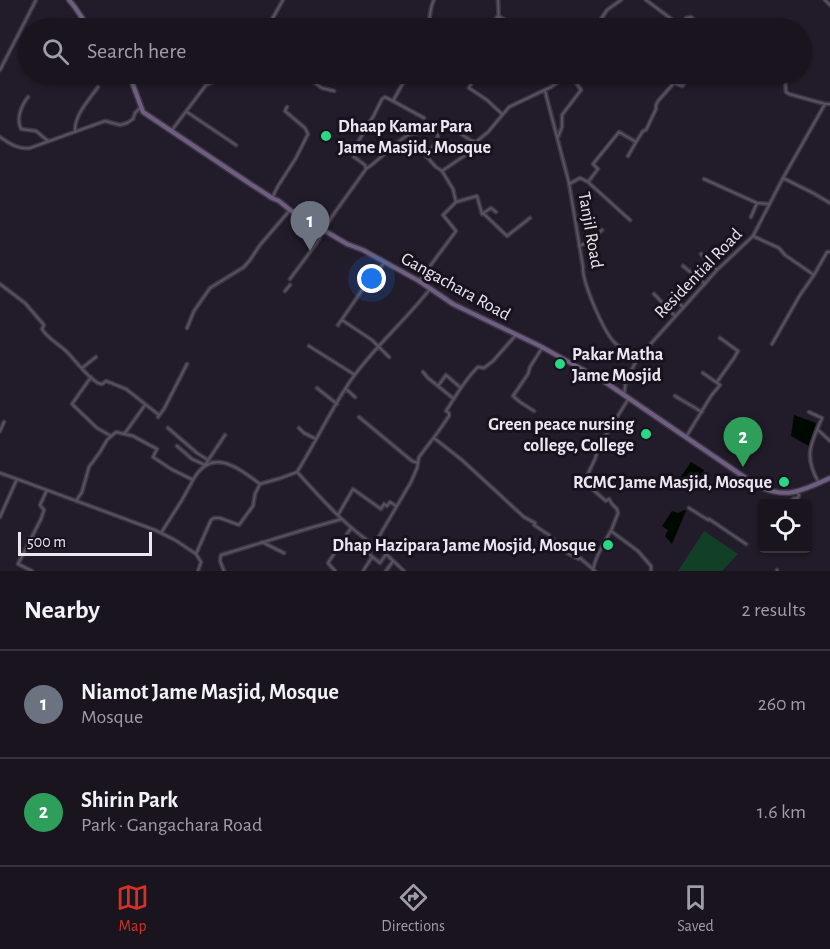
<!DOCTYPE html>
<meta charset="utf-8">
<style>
body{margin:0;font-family:"Alegreya Sans",sans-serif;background:#231d28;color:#f1f3f6}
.controls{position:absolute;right:18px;bottom:18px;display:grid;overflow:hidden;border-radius:6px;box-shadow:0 2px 4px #0004}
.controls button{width:54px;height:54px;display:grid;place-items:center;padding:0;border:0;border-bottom:2px solid #38333d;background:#1a141f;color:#f1f3f6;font:30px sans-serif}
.scale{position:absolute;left:18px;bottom:15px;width:134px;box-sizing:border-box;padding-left:6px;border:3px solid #ebe7f1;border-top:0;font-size:16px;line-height:21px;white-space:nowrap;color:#ebe7f1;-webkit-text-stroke:4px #18121f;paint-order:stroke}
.you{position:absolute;left:372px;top:279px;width:21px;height:21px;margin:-15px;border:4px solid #fff;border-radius:50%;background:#1a73e8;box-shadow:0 0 0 9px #1a73e833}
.badge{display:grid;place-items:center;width:39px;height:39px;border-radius:50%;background:#d93025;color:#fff;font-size:20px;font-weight:700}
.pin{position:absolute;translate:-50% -50px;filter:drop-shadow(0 2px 3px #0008)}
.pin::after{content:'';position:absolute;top:32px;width:21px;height:18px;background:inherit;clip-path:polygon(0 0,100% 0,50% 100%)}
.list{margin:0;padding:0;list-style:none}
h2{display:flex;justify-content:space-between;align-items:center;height:78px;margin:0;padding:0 24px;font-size:26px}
h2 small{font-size:20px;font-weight:400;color:#9f9ea4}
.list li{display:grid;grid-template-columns:39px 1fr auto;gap:18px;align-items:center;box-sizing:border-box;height:108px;padding:0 24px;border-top:2px solid #38333d}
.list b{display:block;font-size:22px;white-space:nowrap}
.list p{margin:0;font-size:20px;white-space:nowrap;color:#9f9ea4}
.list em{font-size:20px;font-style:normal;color:#9f9ea4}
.icon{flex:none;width:33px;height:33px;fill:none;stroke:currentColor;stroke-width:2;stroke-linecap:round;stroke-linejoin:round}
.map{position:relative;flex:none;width:830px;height:571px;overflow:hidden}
.search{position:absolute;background:#1a141f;box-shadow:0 2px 4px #0004;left:18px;right:18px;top:18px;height:66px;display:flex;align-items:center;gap:15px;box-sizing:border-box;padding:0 21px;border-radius:33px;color:#9f9ea4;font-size:22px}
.sheet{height:294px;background:#1a141f}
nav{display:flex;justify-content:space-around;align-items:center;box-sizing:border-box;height:84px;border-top:2px solid #38333d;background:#1a141f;font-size:16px;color:#9f9ea4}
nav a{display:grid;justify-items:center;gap:3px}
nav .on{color:#d93025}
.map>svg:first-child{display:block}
.green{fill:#114027}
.water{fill:#000901}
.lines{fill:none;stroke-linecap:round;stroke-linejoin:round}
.street-casing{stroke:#3c3843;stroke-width:5}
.secondary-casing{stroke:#3c3843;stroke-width:7}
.street{stroke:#595162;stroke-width:2}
.secondary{stroke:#6f5e82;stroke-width:4}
.poi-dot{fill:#28d885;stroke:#18121f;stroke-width:2}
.labels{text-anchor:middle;stroke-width:6;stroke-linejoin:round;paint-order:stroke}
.poi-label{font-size:18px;font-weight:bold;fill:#ebe7f1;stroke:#18121f;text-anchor:end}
.street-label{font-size:18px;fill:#ebe7f1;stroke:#18121f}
</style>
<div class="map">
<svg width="830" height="571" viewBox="0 0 830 571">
<rect width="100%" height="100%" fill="#221b29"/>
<path class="green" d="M704,531L738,554L722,571H678Z"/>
<path class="water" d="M794,415L816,423L809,446L791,436Z
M691,462L704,470L698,484L696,483L691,491L685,487L686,482L680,478Z
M685,510L686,511L672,544L665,536L668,530L662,526L672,511L678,513Z"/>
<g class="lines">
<defs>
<path id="street" d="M646,0L678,24L682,23L686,18L691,17L703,28
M825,0L830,5
M494,21L498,16L520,28
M267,28L283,0
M427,28C431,18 429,9 434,0
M497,28L499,24L498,0
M595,28L607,10L621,0
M0,70L36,0
M302,74L322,88L334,91
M476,74L469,88L487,100L502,114
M780,74L785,79L786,92L789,94L825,104H830
M545,91L569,183L583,267C582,282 603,330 614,342C620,349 631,353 638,358
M28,97C21,106 16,119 21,129L36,131L48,141
M393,101L424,118
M187,112L236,145
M172,130L206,85L216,81L221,74
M75,132C74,115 89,100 98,87
M0,137C8,143 20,150 30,148L105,121L120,125L127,123L133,119L135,113L140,108
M558,137L562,127V115L581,90L570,74
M636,142L643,131L646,130L656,109V105L658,101L674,83L682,86L689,78L696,74
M366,169C381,159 393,144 408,135C412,133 418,133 422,132
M442,171L436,167L426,156L437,141L438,134L443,130L451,127L470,140L476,142
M783,178L813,193L830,203
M704,179L757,203L769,204
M588,182L598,169L593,164L619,132L636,142L628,156
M569,184L580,178L588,182L630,220
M272,198L278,186L296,158L308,134L305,128L285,111L287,107
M456,202L477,196L482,214H484L507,236L530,218
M482,214L491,208L496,212
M751,217L757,203
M753,236L779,248L785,255L814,275
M579,246L588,242L602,230
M701,254L717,270
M683,266L705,284
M290,279L316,244L333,215L366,169L365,165L354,157L352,152L374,115L382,99L385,97L393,101L408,74
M419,281L456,231L443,215L456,202L453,189L442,171L470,152L476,142L488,132L509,107L551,87L570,74
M0,284L25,303L44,325L42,329C48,339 59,344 67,352C76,361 87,377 98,383C103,385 102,384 106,381L126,389L159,415
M285,291L290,285
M654,294L675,316
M670,294L683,307
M342,320L372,340L389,357
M338,325L365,286L384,263
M187,328L194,311L210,288L244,267L250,260L260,245L290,210
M772,344L800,295L814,275L827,252H830
M309,346L355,375
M82,368L96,357
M423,372L428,378L454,399
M91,377L72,404L97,428L111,436
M717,382L734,358L738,351L720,338
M438,386L446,375L461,388
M317,388L337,404
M346,389L355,397
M624,394L626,380L638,358L717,270L753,236L783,178L825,104
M675,396L702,412
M629,398L599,446L595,459L586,478L588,484L591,488L606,501L609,499L612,504L617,509L618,513L611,531L638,551L651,566V571
M534,411L520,402L513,396L528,374L530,367L542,348
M809,412L822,418C811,444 803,455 819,483
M158,417L164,409L187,364
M359,417L412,461L418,463
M168,428L197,453L208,460
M299,428L304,433L316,439
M817,429L830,441
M0,431L4,422
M125,433L145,405
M686,437L711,396L720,385L703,373
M434,438L462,460L524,517L535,523L534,525L549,535L548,538L551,541L553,539L567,553L579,559L580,558L595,571
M177,446L192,459L205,465L225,435
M297,472C316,442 331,409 351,380C374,347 405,321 430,289
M0,473L17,479
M193,480C212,446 238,468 260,484
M76,501L82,492L89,467L100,452L107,440L116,432L133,436L157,449L153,457L171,469L193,480L182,500L161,533
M789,503L793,499L798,498L799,495L797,492
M689,508L708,520
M338,515L353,489L381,509L384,504L387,506L390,502L396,506
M0,517L17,479L155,530L175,540L196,554
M709,519L746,544
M262,542L284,553
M374,545L411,482L417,468L419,457L438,432L449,416V413L446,411C456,396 465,379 478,367L484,368L493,361L516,335
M593,570C595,556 604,544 610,532
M777,570V571
M32,571L18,564L41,519L44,510L40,505L47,490
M198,571L201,562L196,554L211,520L214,518H220L239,525L253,506L255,494L260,484L281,478L297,472C321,498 344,525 374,545L369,554L380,563L386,554L404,571
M224,571L220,561L221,555L310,528L342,519
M335,571L328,563L351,528
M363,571L372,557
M386,571L393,561"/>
<path id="secondary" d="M69,0L74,6L89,28
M126,74L132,82L143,112L246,181L272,198L279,201L290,210L347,244L363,250L419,281L453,304L540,346L605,382L756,485C785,500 802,491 830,478"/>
</defs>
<use href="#street" class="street-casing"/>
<use href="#secondary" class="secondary-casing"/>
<use href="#street" class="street"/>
<use href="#secondary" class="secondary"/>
</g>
<g class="poi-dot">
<circle cx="326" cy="136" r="6"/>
<circle cx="560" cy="364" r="6"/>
<circle cx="646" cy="434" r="6"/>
<circle cx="784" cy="482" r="6"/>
<circle cx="608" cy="545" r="6"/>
</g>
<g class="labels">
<g class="poi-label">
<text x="338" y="132" text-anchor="start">Dhaap Kamar Para<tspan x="338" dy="21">Jame Masjid, Mosque</tspan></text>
<text x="572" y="360" text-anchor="start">Pakar Matha<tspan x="572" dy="21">Jame Mosjid</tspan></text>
<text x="634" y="430">Green peace nursing<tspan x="634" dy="21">college, College</tspan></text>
<text x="772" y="488">RCMC Jame Masjid, Mosque</text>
<text x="596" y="551">Dhap Hazipara Jame Mosjid, Mosque</text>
</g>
<g class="street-label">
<text transform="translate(591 230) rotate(80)" y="6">Tanjil Road</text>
<text transform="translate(698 273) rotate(-46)" y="6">Residential Road</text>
<text transform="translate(456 286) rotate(29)" y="6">Gangachara Road</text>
</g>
</g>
</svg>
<div class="controls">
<button><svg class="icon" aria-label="locate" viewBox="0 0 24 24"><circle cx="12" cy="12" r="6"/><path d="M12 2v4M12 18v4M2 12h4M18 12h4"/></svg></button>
</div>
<div class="scale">500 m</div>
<div class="you"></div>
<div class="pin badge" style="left:310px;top:251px;background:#6b7280">1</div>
<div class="pin badge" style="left:743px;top:467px;background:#2e9e5b">2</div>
<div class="search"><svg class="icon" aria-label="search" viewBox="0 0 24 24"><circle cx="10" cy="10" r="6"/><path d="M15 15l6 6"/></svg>Search here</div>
</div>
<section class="sheet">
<h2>Nearby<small>2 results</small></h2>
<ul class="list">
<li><span class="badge" style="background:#6b7280">1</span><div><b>Niamot Jame Masjid, Mosque</b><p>Mosque</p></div><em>260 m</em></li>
<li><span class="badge" style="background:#2e9e5b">2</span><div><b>Shirin Park</b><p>Park · Gangachara Road</p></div><em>1.6 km</em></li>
</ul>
</section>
<nav>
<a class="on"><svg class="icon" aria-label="map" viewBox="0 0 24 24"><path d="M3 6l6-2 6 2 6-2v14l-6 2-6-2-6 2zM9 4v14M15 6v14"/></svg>Map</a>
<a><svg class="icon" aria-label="directions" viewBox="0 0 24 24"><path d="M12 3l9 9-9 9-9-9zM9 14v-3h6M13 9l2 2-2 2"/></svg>Directions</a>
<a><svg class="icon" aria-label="saved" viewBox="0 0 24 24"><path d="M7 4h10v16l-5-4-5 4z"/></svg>Saved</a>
</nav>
